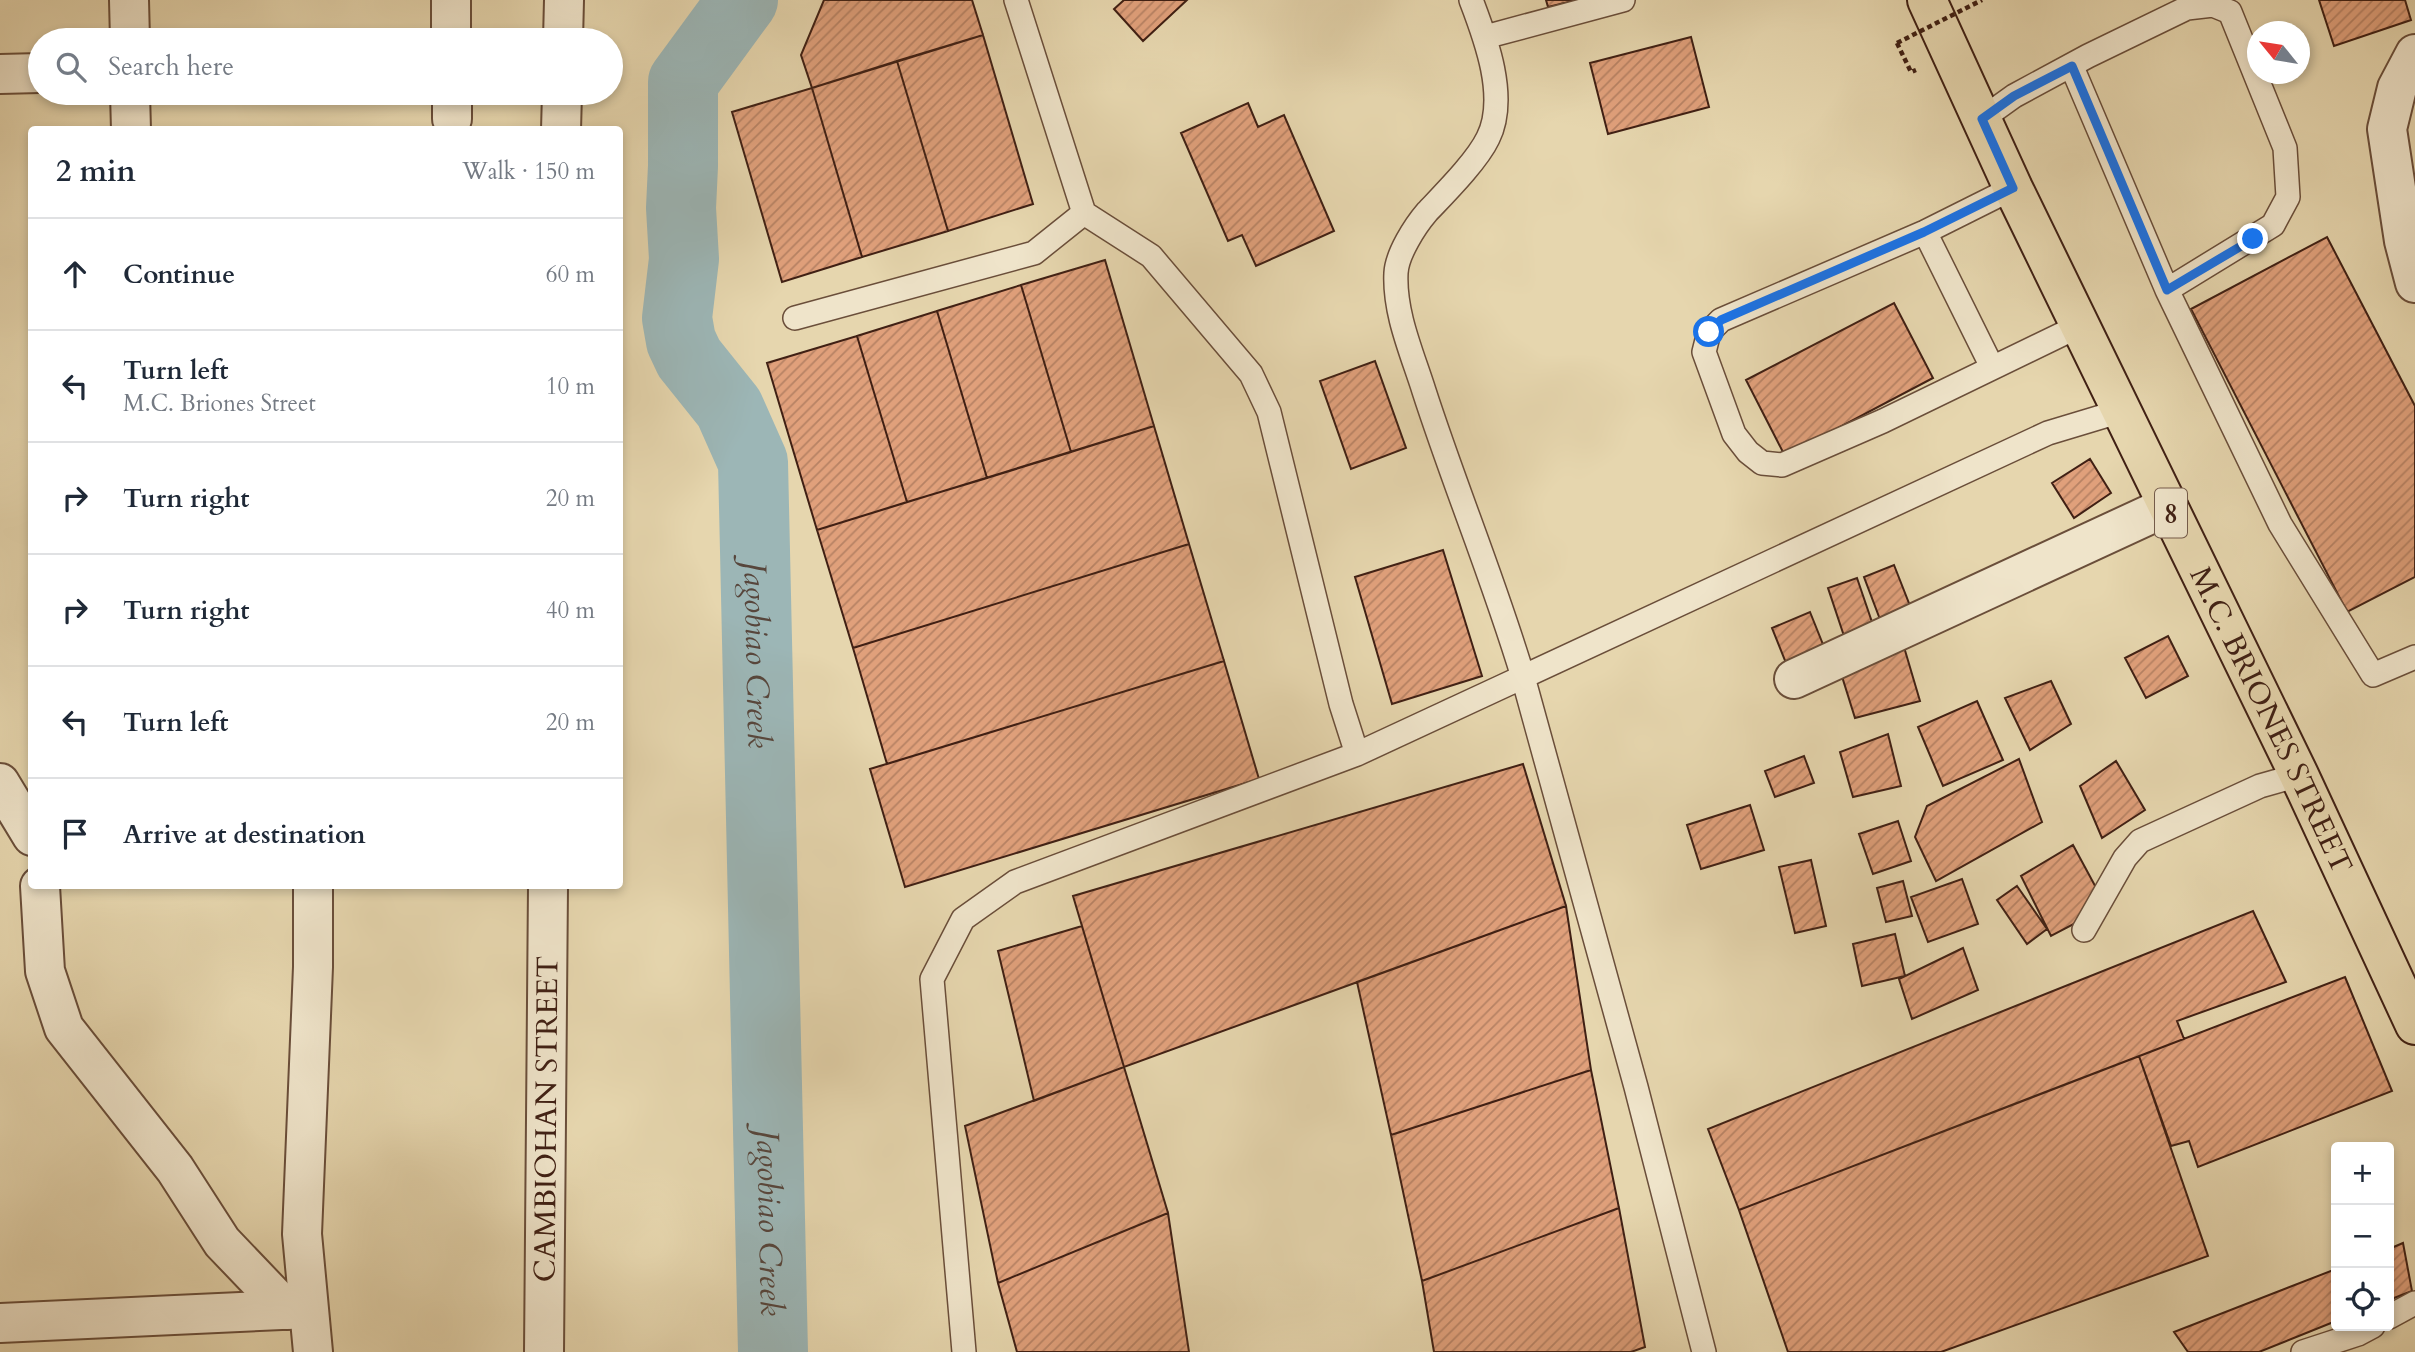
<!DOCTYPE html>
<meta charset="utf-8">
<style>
body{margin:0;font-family:Cardo,serif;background:#f2f2f3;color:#1f2937}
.controls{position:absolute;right:21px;bottom:21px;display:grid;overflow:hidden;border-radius:7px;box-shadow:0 4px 10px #0003}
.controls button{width:63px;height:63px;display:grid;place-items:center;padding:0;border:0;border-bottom:2px solid #e0e1e3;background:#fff;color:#1f2937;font:35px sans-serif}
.compass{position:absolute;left:2247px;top:21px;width:63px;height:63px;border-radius:50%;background:#fff;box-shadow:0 4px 10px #0003;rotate:300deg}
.stop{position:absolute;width:21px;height:21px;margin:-16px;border:5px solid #1a73e8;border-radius:50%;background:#fff}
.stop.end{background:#1a73e8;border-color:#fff;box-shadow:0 2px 7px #0008}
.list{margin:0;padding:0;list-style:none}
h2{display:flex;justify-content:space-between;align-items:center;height:91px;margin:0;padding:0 28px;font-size:30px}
h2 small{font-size:23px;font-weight:400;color:#747a83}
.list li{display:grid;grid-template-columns:46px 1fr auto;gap:21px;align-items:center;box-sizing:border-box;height:112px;padding:0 28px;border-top:2px solid #e0e1e3}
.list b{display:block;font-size:26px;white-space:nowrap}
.list p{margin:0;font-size:23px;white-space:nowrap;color:#747a83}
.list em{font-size:23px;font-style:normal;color:#747a83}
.icon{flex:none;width:38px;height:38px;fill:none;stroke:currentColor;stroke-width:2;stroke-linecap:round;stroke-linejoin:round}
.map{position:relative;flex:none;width:2415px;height:1352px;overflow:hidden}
.search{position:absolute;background:#fff;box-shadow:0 4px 10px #0003;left:28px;top:28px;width:595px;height:77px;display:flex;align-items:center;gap:18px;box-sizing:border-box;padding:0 24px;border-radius:38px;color:#747a83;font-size:26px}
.panel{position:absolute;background:#fff;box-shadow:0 4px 10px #0003;left:28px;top:126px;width:595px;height:763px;border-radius:7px}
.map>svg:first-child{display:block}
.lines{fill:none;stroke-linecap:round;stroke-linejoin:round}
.river{stroke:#9cb6b6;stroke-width:70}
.building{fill:url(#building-hatch);stroke:#402014;stroke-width:2}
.service-casing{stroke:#6a4e3a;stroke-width:26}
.minor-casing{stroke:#6a4e3a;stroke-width:42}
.primary-casing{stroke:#402014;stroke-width:42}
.path{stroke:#402014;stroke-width:4.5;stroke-dasharray:5 3.5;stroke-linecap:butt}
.service{stroke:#efe4ca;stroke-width:23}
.minor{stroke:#efe4ca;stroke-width:38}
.primary{stroke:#e6d6ae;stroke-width:38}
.path-bridge{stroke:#402014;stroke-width:4.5;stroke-dasharray:5 3.5;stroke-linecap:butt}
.route{stroke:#1a73e8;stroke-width:9}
.labels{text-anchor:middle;stroke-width:5;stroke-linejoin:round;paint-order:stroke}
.shield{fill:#efe4ca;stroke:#745b4b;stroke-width:2}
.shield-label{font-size:28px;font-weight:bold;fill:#402014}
.street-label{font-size:30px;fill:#402014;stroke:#efe4ca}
.water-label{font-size:32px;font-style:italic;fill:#57463c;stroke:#efe4ca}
</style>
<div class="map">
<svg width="2415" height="1352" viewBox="0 0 2415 1352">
<defs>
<pattern id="building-hatch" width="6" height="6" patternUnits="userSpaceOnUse" patternTransform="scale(1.75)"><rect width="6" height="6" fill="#e0a07b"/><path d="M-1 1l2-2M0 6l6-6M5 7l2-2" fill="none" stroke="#b78264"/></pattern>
</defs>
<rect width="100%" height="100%" fill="#e6d6ae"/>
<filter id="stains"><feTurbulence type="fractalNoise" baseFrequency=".00286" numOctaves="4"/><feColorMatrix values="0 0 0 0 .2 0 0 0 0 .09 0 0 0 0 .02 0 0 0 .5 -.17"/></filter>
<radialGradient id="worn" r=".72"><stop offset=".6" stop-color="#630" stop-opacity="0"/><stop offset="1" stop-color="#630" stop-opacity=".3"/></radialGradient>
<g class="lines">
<path class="river" id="s1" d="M743,0L683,82V166L681,208L684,259L677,318L681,341L689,358L729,408L753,462L773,1352"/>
</g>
<path class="building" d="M824,0H972L983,35L812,88L801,55Z
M1124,0H1187L1143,41L1114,9Z
M1546,0H1577L1548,7Z
M2319,0H2405L2411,20L2334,46Z
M983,35L1033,204L948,231L897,61Z
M1691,37L1709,107L1608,134L1590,63Z
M897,61L948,231L862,257L812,88Z
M812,88L862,257L782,282L732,112Z
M1248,103L1258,127L1284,115L1334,231L1256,266L1242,235L1228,241L1181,133Z
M2327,237L2415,406V577L2347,612L2191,309Z
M1105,260L1154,426L1071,452L1021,285Z
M1021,285L1071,452L987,478L937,311Z
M1894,303L1933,378L1785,456L1746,380Z
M937,311L987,478L907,502L857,336Z
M857,336L907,502L817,530L767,363Z
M1375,361L1406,448L1351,469L1320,381Z
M1154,426L1189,544L853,648L817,530Z
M2090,459L2111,493L2074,518L2052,483Z
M1189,544L1224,661L887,764L853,648Z
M1443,550L1482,676L1392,704L1355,577Z
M1894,565L1912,611L1881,622L1864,577Z
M1857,578L1874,628L1845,639L1828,588Z
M1810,612L1826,652L1788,668L1772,628Z
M2168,636L2188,676L2146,698L2125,658Z
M1904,647L1920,701L1855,718L1840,670Z
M1224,661L1259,779L905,887L870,769Z
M2051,681L2071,724L2030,750L2005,698Z
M1977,701L2003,760L1943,786L1918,727Z
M1888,734L1901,786L1853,797L1840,752Z
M1804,756L1814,783L1775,797L1765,771Z
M2019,759L2042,822L1936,881L1915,837L1927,806Z
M2116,761L2145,810L2102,838L2080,786Z
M1523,764L1566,906L1124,1067L1073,896Z
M1750,805L1764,850L1701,869L1687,825Z
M1898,821L1911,861L1873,874L1859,834Z
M2073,845L2100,895L2089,916L2051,936L2021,876Z
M1811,860L1826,926L1795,933L1779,867Z
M1962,879L1978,924L1928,942L1911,897Z
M1903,881L1912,916L1886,922L1877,888Z
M2017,886L2047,929L2027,944L1997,900Z
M1566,906L1591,1070L1391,1135L1357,982Z
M2253,911L2286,982L2177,1021L2184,1039L1739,1210L1708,1129Z
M1082,926L1124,1067L1034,1101L998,951Z
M1895,934L1905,976L1862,986L1853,944Z
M1963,948L1978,990L1912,1019L1899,979Z
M2345,977L2392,1091L2198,1167L2189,1141L2171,1146L2139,1056Z
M2139,1056L2208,1256L1941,1352H1788L1739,1210Z
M1124,1067L1168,1213L998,1283L965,1126Z
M1591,1070L1619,1208L1422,1281L1391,1135Z
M1619,1208L1645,1347L1631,1352H1434L1422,1281Z
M1168,1213L1189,1352H1017L998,1283Z
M2403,1243L2412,1291L2389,1300V1249Z
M2336,1269V1321L2259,1352H2188L2174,1332Z"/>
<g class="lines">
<defs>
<path id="service" d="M1016,0L1084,213L1151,256L1251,374L1269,412L1341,704L1357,754L2048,433L2121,411
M1471,0C1486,39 1508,98 1488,138C1477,161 1445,193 1427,212C1415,226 1397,254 1396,273C1394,313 1412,353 1424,391C1455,487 1494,580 1523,677L1636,1087L1704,1352
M1485,37L1623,0
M2072,67L2167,290L2280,524L2373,675L2415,657
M1982,119L2014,96L2088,56L2187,8L2213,5L2230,12L2285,148L2288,197L2273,225L2167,290
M2013,188L1925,232L1721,320L1709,332L1704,352L1734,434L1748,452L1762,463L1782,465L1883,421L2079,326
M1925,232L1992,367
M795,318L1034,253L1084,213
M2084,930L2125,858L2140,841L2260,786L2299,775
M2389,1317L2415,1303
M964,1352L932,979L963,919L1015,882L1357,754
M2303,1352L2358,1334L2373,1326"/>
<g id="minor">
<path d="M129,0L130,40"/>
<path d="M451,0V40"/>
<path d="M563,40L564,0"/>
<path d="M2415,54L2397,88L2387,129L2404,241L2415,283"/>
<path d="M0,74L40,73"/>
<path d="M130,93L131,130"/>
<path d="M452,93V119"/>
<path d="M561,130L562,93"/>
<path d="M1794,679L2168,506"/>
<path d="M0,783L32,836"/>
<path d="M40,886L45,971L64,1028L175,1169L222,1242L287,1310"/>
<path d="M313,886V967L302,1234L313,1352"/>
<path d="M0,1323L304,1309"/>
<path id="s2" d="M544,1352L548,886"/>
</g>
<g id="primary">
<path id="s3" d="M1927,0L2013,188L2299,775L2415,1025"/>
</g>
</defs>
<use href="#service" class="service-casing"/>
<use href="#minor" class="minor-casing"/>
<use href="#primary" class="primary-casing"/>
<path class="path" d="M1897,43L1911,72L1916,70"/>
<use href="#service" class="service"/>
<use href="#minor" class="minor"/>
<use href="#primary" class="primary"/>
<path class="path-bridge" d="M1897,43L1982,0"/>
</g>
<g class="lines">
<path class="route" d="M1709,332L1721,320L1924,232L2013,188L1982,119L2014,96L2072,66L2167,290L2253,239"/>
</g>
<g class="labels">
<rect class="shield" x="2155" y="488.5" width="32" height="49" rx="5"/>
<g class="shield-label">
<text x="2171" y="523">8</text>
</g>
<g class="street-label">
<text dy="10" stroke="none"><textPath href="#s3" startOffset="798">M.C. BRIONES STREET</textPath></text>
<text dy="10" stroke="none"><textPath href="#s2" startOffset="233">CAMBIOHAN STREET</textPath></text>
</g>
<g class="water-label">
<text dy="11" stroke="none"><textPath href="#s1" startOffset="696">Jagobiao Creek</textPath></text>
<text dy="11" stroke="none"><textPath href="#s1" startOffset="1264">Jagobiao Creek</textPath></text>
</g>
</g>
<rect width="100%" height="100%" filter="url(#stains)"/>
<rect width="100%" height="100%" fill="url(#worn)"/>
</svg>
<div class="controls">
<button>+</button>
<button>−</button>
<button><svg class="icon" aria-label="locate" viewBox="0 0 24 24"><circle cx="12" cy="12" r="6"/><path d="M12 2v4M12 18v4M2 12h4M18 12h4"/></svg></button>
</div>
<svg class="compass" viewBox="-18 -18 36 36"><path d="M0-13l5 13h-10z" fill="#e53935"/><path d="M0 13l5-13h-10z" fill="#747a83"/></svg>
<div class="stop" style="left:1709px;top:332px"></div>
<div class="stop end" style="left:2253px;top:239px"></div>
<div class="search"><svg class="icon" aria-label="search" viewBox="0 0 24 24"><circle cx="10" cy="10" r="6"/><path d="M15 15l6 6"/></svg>Search here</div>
<section class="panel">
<h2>2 min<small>Walk · 150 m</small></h2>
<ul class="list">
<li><svg class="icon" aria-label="ahead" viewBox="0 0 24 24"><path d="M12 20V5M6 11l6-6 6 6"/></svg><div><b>Continue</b></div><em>60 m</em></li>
<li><svg class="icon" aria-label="left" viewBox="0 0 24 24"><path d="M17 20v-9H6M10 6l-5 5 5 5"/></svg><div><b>Turn left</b><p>M.C. Briones Street</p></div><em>10 m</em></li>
<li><svg class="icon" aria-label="right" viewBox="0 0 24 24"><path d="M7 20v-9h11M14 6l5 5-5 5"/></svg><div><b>Turn right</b></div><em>20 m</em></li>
<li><svg class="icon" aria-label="right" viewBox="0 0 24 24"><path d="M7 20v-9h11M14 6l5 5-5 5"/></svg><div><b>Turn right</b></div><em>40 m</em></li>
<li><svg class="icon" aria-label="left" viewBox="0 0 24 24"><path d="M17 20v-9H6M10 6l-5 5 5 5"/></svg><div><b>Turn left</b></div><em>20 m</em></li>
<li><svg class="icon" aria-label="arrive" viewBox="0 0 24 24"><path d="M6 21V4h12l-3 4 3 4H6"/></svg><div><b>Arrive at destination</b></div></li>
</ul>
</section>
</div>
